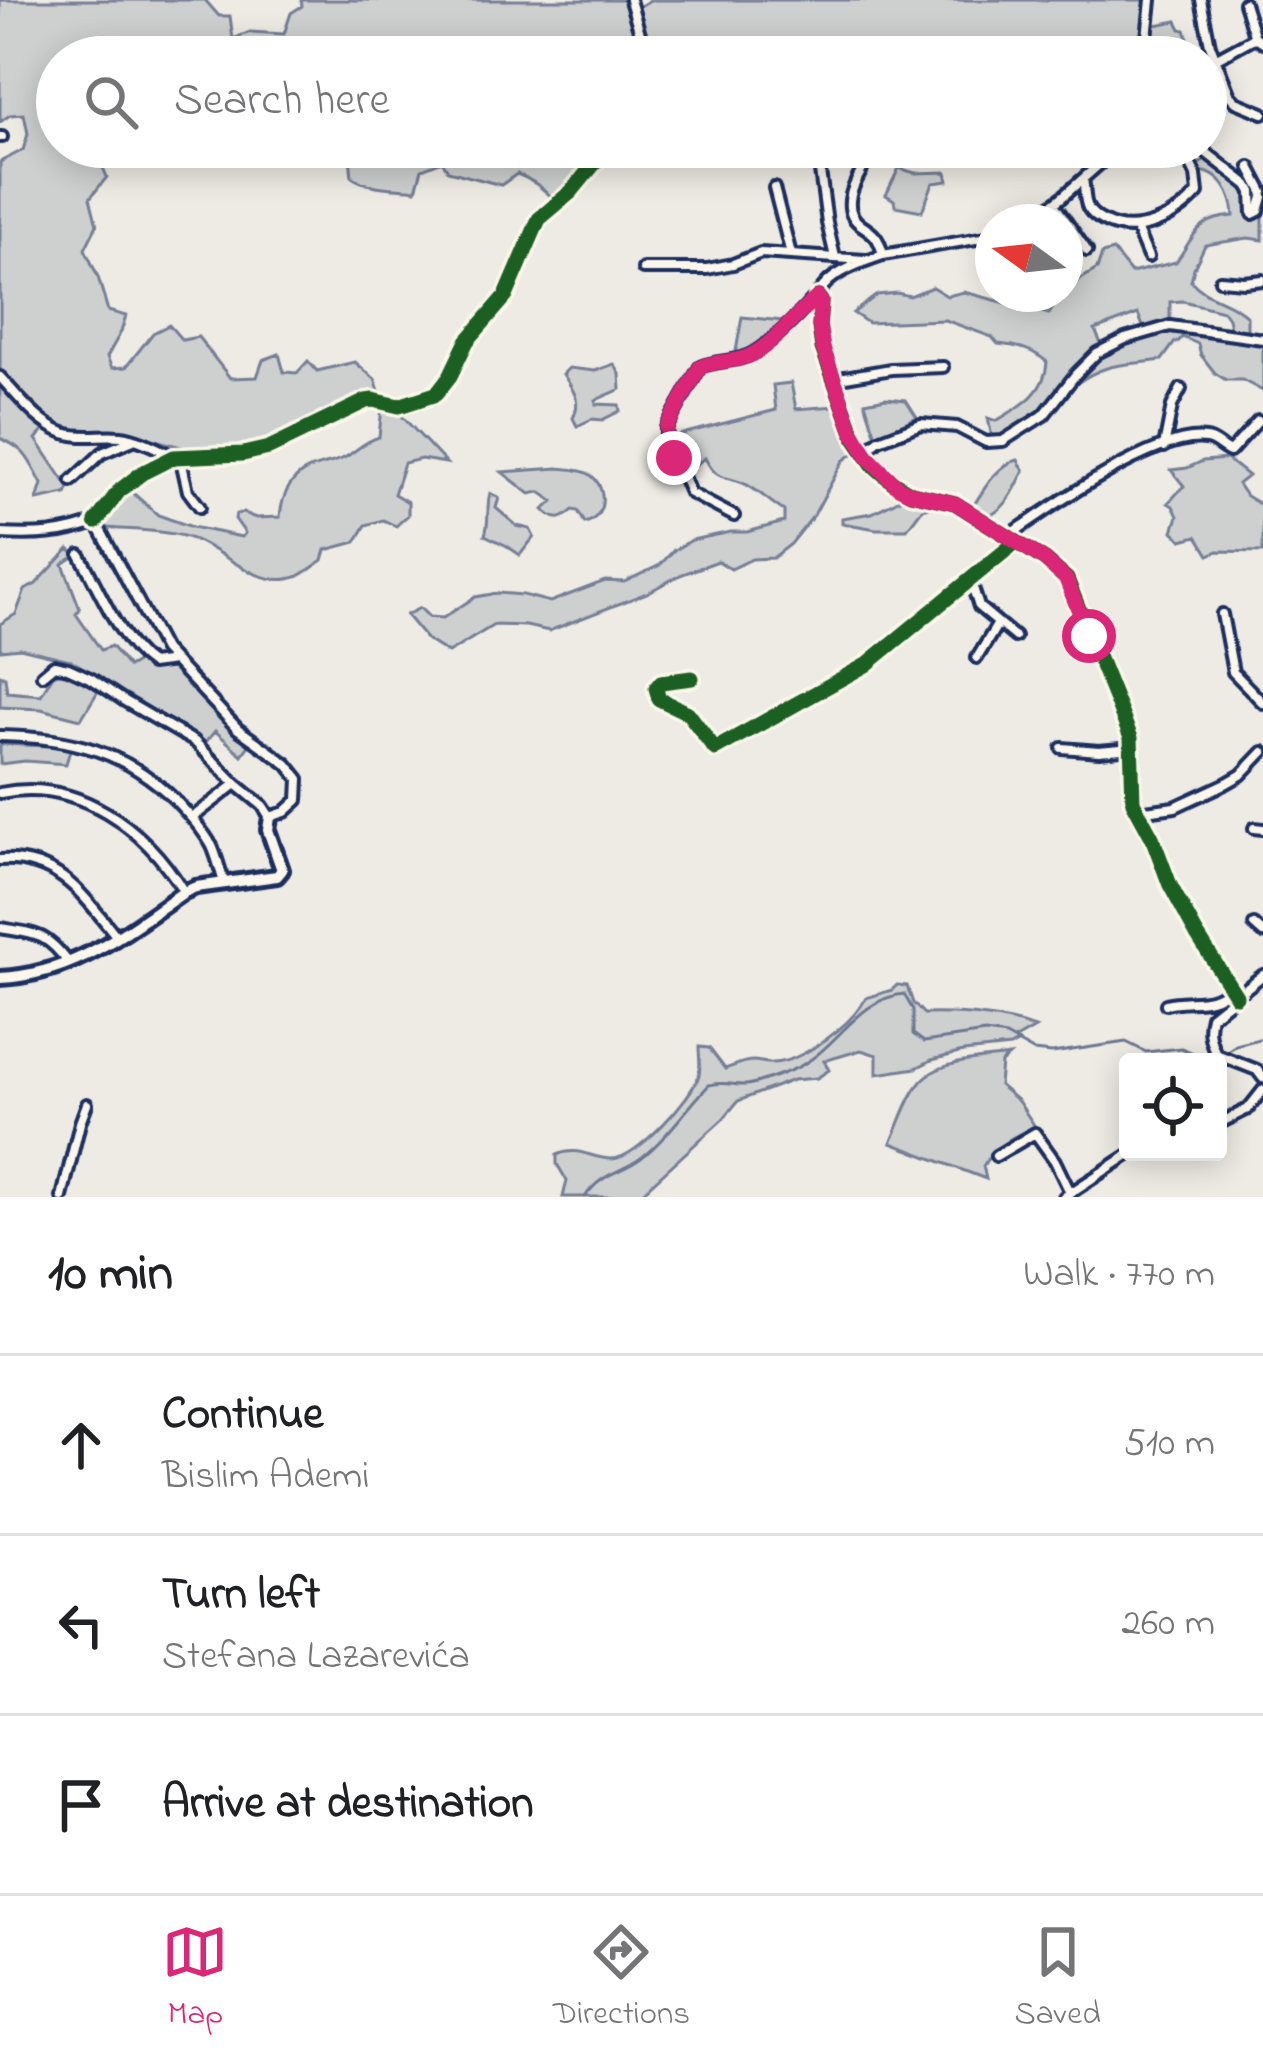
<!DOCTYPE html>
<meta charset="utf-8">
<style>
body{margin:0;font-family:"Indie Flower",sans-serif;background:#f2f2f2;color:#202124}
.controls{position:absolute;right:36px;bottom:36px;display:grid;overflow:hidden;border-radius:12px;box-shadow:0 6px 30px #0003}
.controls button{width:108px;height:108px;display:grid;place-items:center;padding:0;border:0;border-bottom:3px solid #e0e0e0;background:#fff;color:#202124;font:60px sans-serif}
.compass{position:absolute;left:975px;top:204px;width:108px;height:108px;border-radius:50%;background:#fff;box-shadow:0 6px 30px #0003;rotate:285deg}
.stop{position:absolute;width:36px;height:36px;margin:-27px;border:9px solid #db2777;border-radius:50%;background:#fff}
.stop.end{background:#db2777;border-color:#fff;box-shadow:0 3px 12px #0008}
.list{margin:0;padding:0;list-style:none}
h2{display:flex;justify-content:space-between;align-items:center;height:156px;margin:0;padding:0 48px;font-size:51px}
h2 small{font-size:39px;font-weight:400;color:#757577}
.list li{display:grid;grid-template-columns:78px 1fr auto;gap:36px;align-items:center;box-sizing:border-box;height:180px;padding:0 48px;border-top:3px solid #e0e0e0}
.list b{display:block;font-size:45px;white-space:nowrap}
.list p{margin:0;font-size:39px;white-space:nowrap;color:#757577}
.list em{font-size:39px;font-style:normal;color:#757577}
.icon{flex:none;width:66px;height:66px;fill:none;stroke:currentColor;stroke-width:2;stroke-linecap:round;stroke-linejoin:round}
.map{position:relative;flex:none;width:1263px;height:1197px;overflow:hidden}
.search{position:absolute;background:#fff;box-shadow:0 6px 30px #0003;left:36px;right:36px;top:36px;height:132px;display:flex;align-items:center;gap:30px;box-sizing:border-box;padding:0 42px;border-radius:66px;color:#757577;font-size:45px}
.sheet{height:696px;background:#fff}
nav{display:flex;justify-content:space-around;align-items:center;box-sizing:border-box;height:168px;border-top:3px solid #e0e0e0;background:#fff;font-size:33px;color:#757577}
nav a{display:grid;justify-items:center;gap:6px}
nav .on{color:#db2777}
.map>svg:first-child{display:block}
.green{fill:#cecfcf;stroke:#747f96;stroke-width:3}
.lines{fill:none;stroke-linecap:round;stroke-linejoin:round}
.stream{stroke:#6d7892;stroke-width:3}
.street-casing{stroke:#1b2f5e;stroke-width:16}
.secondary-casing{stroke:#1b2f5e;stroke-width:20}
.street{stroke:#fbf7ec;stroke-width:8}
.secondary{stroke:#fbf7ec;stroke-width:10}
.cycleway-casing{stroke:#fbf7ec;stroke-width:22}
.cycleway{stroke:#1b5e20;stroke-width:15}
.route{stroke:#db2777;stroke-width:15}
</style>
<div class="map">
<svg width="1263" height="1197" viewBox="0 0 1263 1197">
<rect width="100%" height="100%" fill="#eeebe4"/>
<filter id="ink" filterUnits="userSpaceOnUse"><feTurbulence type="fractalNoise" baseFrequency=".00833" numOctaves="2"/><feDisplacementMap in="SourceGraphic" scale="24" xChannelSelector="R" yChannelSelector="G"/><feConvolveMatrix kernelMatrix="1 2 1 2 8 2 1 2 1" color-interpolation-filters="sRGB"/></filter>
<g filter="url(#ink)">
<path class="green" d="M0,0H205L219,16H230L233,39L250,32L284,34L291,13L302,6L301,0H623L642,57H57V147C88,147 95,146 107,177L90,198L97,225L85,249L98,277L108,311L126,316L121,332L107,357L112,368L126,367L153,333L169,325L182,340L198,337L230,378L257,377L263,360L279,354L284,372L297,373L308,361L317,371L355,362L375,379L380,394L362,396L300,429L250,450L189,449L128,433L74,431L58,428L0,369V162L23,150L28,134L24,114L10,115L0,122Z
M650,0H1147V3L1141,57H654L637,8Z
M1177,21L1181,29L1185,30L1195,57H1152L1150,51L1155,25Z
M349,147H600L573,186L555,201C544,188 533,180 517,174L501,185L448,171L442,161L422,169L416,190C394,187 369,189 352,177Z
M1208,159L1246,187L1250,193L1251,219L1254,220L1263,208V240L1248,238L1205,245L1194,268L1191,281C1207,299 1230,300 1247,316V335L1231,332L1228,318L1223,311L1183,301L1170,302V321L1145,331L1138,314L1095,330L1103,348C1095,353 1086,358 1079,365C1050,390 1037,431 992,438L988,418L996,421C1021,406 1045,394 1047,362C1032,349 1018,346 998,344L992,337L945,320L868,323L853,313L877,295L897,293L910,296L932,287L947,296L964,292L1049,314L1062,294H1065V289L1097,269L1102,254L1113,251L1131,273L1176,262C1196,234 1196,219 1234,216C1233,195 1221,172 1198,171L1195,166Z
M899,168L915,173L946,172L948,181L933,183L922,211L895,206L894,200L886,195Z
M742,317L784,321C769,337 757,349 735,357Z
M1171,328L1263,341V391L1242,380H1226L1215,373L1201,355L1198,344L1182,337L1178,342H1175L1162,360C1126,366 1107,361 1076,384C1094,348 1136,340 1171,328Z
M614,364L620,374L621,389L596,400V404L619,405L620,411L602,420L592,419L577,426L573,418C582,400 573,390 563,374L569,368L595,371Z
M791,383L796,409L836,406L854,453L843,461L814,515L791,544L773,558L752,559L731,569L718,561L680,575L647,593L549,631L526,626L494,625L448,653L427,640L406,615L420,608L429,617L443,618L475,597L498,593L523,595L550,602L605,581L624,582L660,565L674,550L692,540L731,532H747L784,522V511C771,503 757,489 743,483C724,475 717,482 705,458L684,473L670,437L776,410L773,385Z
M0,385L46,428L36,439L69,488L66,494L37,500L42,484C29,460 26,449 0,438Z
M886,398L906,400L917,417L876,436L865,402Z
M382,406L397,411L446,463L421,459L404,463L394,494L408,502V515L396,526L383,520L366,525L356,542L326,550L323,560C316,565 307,572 299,576C257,593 221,545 183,536C159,530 131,530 106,528L102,523L103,517L127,488L158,515L192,527L242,537L245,533L235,519L236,514L243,513L256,518L280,517C282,493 293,472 318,466C328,463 336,462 346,457C357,450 365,441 379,437Z
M1227,459L1248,476L1238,484L1246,496L1263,506V552L1218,551L1209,555L1197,536L1182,540L1173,531L1178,516L1173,506L1168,503L1184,486L1171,470L1187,468L1203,461Z
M1018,460L1024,471C1013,492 1007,510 984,518L972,508C983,491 997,464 1018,460Z
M558,468C567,469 580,469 589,474C607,485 608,517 585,523L578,511L573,510C562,520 556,522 544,510L553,501L540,492L530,494L502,472Z
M490,493L499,498L496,508L517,526L530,529L534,537L520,555L507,546L485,535C490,520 486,508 490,493Z
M906,496L944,502L922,509L907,529H876L842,523V518L872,513Z
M69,549L76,555L63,564L80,609L76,614L101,650L111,646L128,667L140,660C152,671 159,668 174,668L250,744L242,755L215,731L206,742L70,660L20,648L0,650V624L16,614L25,590L36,584Z
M61,672L75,676L100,688L81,719L41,709L0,707V675L5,677L7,692L41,695L53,675Z
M0,744L71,747L66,764L25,761L0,764Z
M897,985L907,986L913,1003L924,1014C961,1013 1000,1016 1035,1028L1016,1039L1019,1042L1010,1047L963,1052L932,1060L916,1068L877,1074V1055L861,1050L824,1061L829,1070L817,1078L793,1080L738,1101L724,1118L637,1197H563L567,1181L557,1164V1155C578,1145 591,1159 612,1159C636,1159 692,1098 699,1075C701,1067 699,1055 699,1047L709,1048L725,1069C734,1066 744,1061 753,1061C759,1061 766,1064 772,1063C803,1062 852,1024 866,998L892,990Z
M1009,1056L1001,1063L999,1085L1018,1101L1036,1128C1014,1133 992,1150 983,1166L986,1179L891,1143C900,1124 907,1099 920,1083C937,1060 983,1060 1009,1056Z"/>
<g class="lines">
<path class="stream" d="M1227,1051L1236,1045L1263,1038
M585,1197C602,1172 621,1173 641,1158C666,1139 687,1108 709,1085C727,1081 733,1086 747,1085C759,1083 792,1071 802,1065C838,1045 860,998 904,994L913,1010V1034L924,1042L985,1033L1006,1036L1033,1051L1052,1053L1126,1042L1146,1052L1181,1048L1212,1061H1219"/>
<defs>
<path id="street" d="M630,0L647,57
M1201,0L1210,45L1230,96L1236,102L1263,113
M1244,3L1255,38
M1145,57L1151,0
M1215,59L1252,39L1257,38L1263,42
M0,137H2
M875,147C865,168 833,205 861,225C875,234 879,238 883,255
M929,147L942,149L960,147
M978,147L985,150L1006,147
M1199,147L1248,185L1252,192L1253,214L1259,211L1263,197
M1250,167L1263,192
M820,171L827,223L835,257
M1083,179C1085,188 1084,200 1088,208C1091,213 1097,218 1103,221C1135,239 1176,218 1198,193L1196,175L1182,147
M774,188L791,254
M1054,204L1087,251
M1029,222L1061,198L1119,147
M1136,228L1148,257
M643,269H707L733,264L761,253L865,260
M1220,280L1244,282L1263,280
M818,297L821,301L819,326L822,348L856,440L873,465L891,481L911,493L955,503L1045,560L1067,579L1131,738L1133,802L1152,837L1170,885L1196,933L1236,996
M0,377C18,396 38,424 64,433C82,439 102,434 121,436C139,438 158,448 174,457
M834,379L891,369L943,367
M1164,447L1172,406L1181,389
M864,452L879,440L921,424L957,427L986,442L1003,441L1044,415L1076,374L1097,353L1125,339L1170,326L1263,339
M180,456L188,491L200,507
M72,481L102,453L133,440
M734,516L690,493L666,436V428L700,367C718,359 738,363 755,352C781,335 805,309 824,286C836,271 865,261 883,255L993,236
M96,522L119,491L142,473L174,457L243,454L269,448L366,401L373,400L399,406L436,394L450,376L467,341L506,296L539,219L571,192L608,147
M0,534C34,536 65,535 96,522
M1007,537C1047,509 1157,432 1206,439C1215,440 1222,449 1230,452L1258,421
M80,555C99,588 120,643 151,664L174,661
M970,578L979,607L1015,637
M1222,614L1233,672L1263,703
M977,658L997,625
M42,675L54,665L68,668L92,679L123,700L195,742L236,784L263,806L270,817L285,812L298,800L299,779L287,764L238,729L164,650L96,522
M692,678L661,682L656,688L659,699L688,713L715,749L866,665L1016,542
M0,736C70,737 127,751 177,802C190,816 203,830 212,846C217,857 220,870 224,882
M1062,748L1099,751L1132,748
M0,793C78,777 145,828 184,892
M1138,812L1175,807L1227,783L1241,775L1263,752
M192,818L236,784
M1254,828L1263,829
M0,860C59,857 84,896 117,937
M1254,925L1263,933
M0,928C36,934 45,932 68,962
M1263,975L1211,1016C1207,1031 1210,1041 1216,1054L1257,1070L1263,1078
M1166,1004C1190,998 1212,1007 1230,987
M1218,1124L1248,1109L1263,1090
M996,1156L1035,1133L1055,1161L1070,1192
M62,1197L80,1123L87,1104
M1064,1197L1133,1152"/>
<path id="secondary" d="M0,978C75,974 124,933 184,892L196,887L277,876L282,870L268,830L270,817"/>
</defs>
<use href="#street" class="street-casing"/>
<use href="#secondary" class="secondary-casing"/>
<use href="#street" class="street"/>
<use href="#secondary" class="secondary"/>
<defs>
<path id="cycleway" d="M818,297L821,301L819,326L822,348L856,440L873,465L891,481L911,493L955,503L1045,560L1067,579L1131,738L1133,802L1152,837L1170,885L1196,933L1236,996
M96,522L119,491L142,473L174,457L243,454L269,448L366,401L373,400L399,406L436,394L450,376L467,341L506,296L539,219L571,192L608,147
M692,678L661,682L656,688L659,699L688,713L715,749L866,665L1016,542"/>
</defs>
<use href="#cycleway" class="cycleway-casing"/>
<use href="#cycleway" class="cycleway"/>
</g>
</g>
<g class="lines" filter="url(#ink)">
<path class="route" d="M674,458L666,428L700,367C716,360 733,363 749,356C776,343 794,315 818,297L821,301L819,326L823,348L852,430L867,456L898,487L911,493L955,503L1045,560L1066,579L1089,636"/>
</g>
</svg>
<div class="controls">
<button><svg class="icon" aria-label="locate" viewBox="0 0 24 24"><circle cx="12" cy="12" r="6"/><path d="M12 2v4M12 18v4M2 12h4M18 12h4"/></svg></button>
</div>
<svg class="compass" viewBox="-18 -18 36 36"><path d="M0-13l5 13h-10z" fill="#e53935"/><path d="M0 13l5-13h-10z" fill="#757577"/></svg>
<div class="stop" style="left:1089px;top:636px"></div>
<div class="stop end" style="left:674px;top:458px"></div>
<div class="search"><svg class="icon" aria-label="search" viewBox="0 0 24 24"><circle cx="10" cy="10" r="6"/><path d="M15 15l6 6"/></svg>Search here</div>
</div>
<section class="sheet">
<h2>10 min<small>Walk · 770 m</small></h2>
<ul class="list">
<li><svg class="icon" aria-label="ahead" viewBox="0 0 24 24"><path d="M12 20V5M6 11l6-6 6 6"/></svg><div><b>Continue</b><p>Bislim Ademi</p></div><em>510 m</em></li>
<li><svg class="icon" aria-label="left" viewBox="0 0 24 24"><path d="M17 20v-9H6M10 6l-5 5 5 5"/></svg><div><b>Turn left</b><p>Stefana Lazarevića</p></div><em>260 m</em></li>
<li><svg class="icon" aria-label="arrive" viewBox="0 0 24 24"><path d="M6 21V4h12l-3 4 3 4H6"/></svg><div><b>Arrive at destination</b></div></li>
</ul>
</section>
<nav>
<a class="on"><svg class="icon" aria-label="map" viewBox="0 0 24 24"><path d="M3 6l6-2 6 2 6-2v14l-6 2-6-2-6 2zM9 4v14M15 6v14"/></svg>Map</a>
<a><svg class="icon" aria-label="directions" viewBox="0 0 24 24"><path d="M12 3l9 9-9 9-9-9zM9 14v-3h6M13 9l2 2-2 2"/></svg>Directions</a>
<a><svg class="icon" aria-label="saved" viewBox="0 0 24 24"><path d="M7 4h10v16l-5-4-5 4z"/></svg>Saved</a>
</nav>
